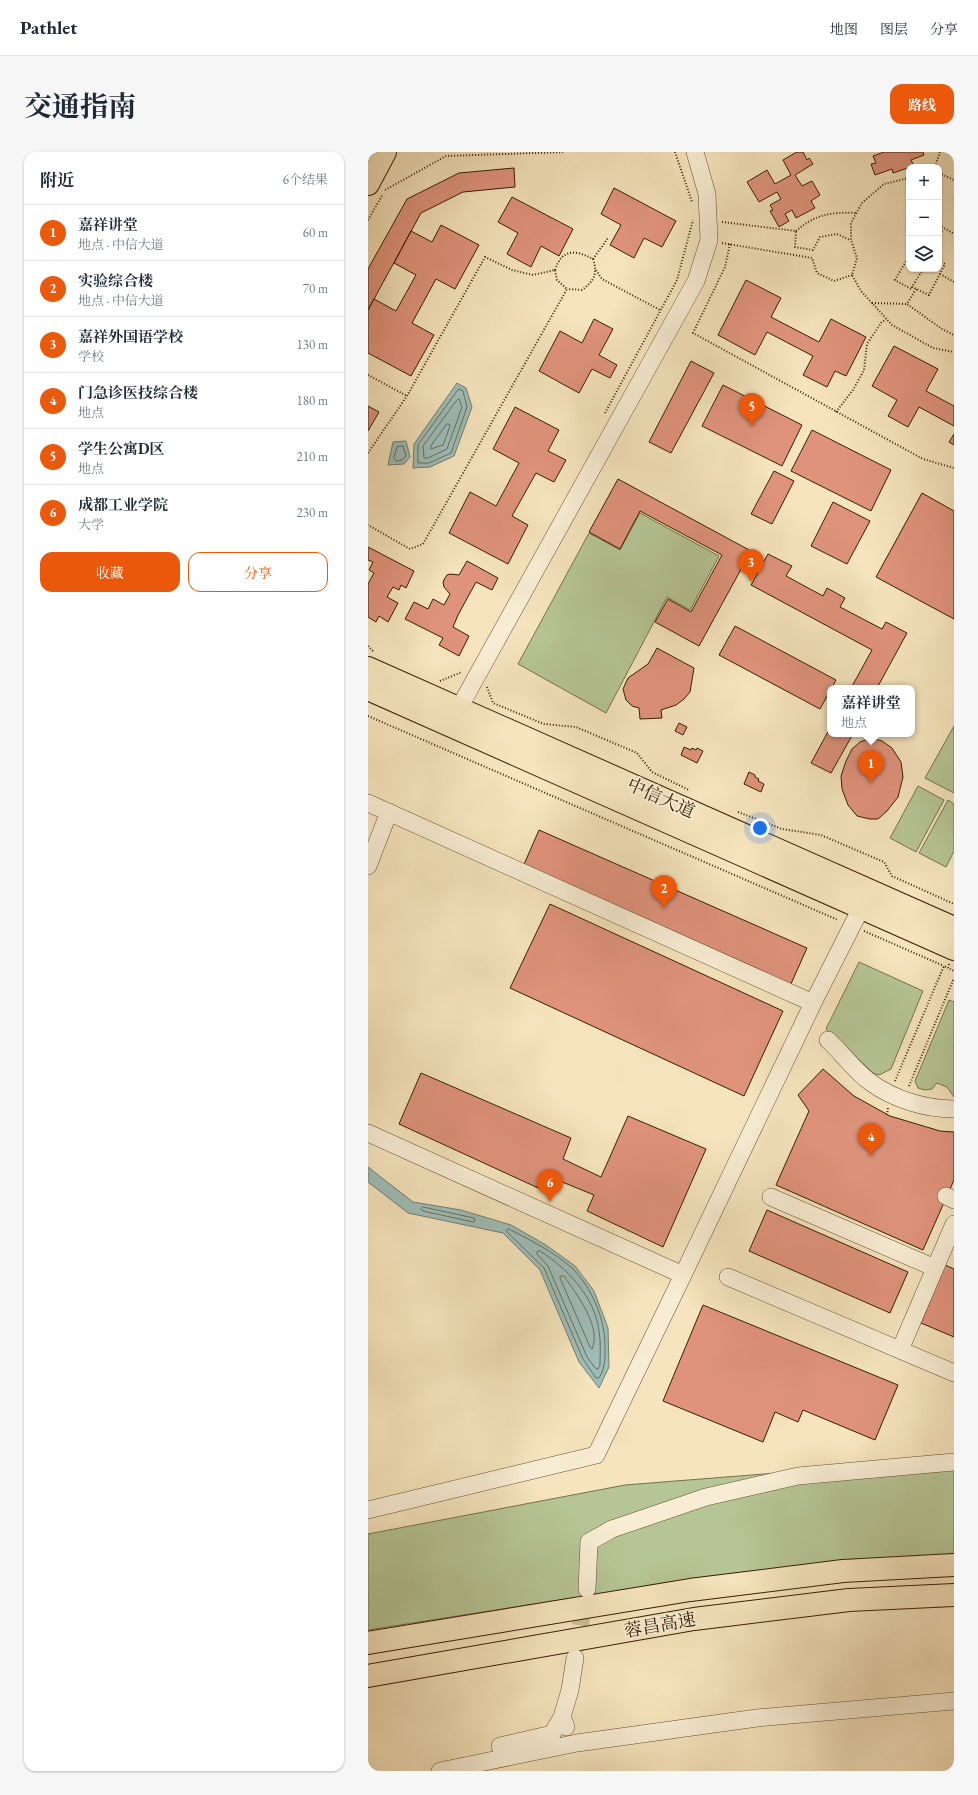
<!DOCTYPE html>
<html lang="zh">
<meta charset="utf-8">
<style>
body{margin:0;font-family:"EB Garamond","Noto Serif SC",serif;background:#f6f6f7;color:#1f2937}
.controls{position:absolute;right:12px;top:12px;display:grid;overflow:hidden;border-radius:8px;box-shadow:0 1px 3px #0004}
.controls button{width:36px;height:36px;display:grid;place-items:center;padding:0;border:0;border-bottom:1px solid #e0e1e3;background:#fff;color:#1f2937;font:20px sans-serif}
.you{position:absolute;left:392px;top:676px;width:14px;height:14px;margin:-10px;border:3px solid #fff;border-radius:50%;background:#1a73e8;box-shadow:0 0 0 6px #1a73e833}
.badge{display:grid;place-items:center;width:26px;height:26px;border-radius:50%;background:#ea580c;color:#fff;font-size:13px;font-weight:700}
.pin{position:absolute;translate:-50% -33px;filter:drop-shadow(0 1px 2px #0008)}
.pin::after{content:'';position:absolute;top:21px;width:14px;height:12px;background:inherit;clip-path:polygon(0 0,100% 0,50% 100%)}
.popup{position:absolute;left:459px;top:533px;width:88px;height:52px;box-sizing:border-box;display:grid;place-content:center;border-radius:8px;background:#fff;filter:drop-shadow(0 1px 3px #0005);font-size:13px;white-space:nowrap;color:#747a83}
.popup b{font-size:15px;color:#1f2937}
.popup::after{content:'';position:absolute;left:50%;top:100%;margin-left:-8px;border:8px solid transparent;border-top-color:#fff}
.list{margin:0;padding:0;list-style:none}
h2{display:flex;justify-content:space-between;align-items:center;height:52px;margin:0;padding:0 16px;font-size:17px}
h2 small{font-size:13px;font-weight:400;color:#747a83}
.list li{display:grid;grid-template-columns:26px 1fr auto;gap:12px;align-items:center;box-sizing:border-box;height:56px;padding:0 16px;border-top:1px solid #e0e1e3}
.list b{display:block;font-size:15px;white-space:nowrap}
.list p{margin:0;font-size:13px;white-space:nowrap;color:#747a83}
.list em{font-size:13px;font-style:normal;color:#747a83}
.actions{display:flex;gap:8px;padding:12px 16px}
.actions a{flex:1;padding:9px 0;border:1px solid #ea580c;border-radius:12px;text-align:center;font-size:14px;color:#ea580c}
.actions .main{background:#ea580c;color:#fff}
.icon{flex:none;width:22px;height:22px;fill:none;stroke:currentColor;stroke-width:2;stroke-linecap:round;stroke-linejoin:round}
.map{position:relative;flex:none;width:586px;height:1619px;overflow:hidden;border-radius:12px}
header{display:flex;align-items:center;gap:24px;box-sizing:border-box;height:56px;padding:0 20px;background:#fff;border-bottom:1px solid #e0e1e3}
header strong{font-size:19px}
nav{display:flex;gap:22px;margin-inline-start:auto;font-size:14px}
.intro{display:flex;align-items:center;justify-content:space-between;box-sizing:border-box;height:96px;padding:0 24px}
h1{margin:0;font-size:28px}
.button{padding:10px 18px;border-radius:12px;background:#ea580c;color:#fff;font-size:14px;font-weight:700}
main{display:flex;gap:24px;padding:0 24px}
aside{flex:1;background:#fff;border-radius:12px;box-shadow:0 1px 3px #0004}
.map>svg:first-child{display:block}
.green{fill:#b6c595;stroke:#76724a}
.water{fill:#9ebdb8;stroke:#757d6e}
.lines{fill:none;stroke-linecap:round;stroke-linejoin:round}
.shore{stroke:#6a6e5c;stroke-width:1}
.building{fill:#df937c;stroke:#371e00}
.minor-tunnel{stroke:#cfbc97;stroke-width:17;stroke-dasharray:17 8;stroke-linecap:butt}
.minor-casing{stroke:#66502f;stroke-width:18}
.major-casing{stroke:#371e00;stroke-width:24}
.highway-casing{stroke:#371e00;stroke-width:24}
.path{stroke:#371e00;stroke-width:2;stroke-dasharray:1 2;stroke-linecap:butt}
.minor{stroke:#f8edd4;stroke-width:17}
.major{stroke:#f5e4bd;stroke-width:22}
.highway{stroke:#f5e4bd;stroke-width:22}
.labels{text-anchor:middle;stroke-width:4;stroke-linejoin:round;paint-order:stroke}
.street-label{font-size:18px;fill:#371e00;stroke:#f8edd4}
</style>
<header>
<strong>Pathlet</strong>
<nav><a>地图</a><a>图层</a><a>分享</a></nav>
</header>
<div class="intro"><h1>交通指南</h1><a class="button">路线</a></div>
<main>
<aside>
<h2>附近<small>6个结果</small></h2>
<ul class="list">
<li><span class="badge">1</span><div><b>嘉祥讲堂</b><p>地点 · 中信大道</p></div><em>60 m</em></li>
<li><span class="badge">2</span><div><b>实验综合楼</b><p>地点 · 中信大道</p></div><em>70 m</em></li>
<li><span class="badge">3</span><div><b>嘉祥外国语学校</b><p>学校</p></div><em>130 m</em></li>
<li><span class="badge">4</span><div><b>门急诊医技综合楼</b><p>地点</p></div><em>180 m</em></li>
<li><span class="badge">5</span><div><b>学生公寓D区</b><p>地点</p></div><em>210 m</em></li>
<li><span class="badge">6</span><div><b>成都工业学院</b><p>大学</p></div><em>230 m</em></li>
</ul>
<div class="actions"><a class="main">收藏</a><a>分享</a></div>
</aside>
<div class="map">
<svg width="586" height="1619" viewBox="0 0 586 1619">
<rect width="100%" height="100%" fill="#f5e4bd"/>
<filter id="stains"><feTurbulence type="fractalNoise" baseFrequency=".005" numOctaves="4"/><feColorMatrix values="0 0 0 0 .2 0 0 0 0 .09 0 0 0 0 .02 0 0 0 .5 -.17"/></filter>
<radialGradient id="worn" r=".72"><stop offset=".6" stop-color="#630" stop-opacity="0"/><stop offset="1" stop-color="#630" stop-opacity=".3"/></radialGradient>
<path class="green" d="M272,361L351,404L322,458L299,445L238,561L150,512L221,381L252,398Z
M586,574V641L557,626Z
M550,634L576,648L548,700L522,686Z
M580,648L586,652V699L578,715L551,701Z
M491,810L555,839L523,917L511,923L505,921L458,877Z
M581,848L586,850V945L579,935L569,931L564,937L557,938L550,936L547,929Z
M586,1307V1402L531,1406L230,1442L0,1478V1382L257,1333Z"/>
<path class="water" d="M89,231L98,236L104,255L86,304L62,315L45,316L46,292Z
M38,289L42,305L36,312L20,313L25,290Z
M0,1015L45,1050L93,1058L143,1073L178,1093L207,1114L226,1139L240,1176L241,1215L231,1236L211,1210L172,1118L135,1081L40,1061L0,1030Z"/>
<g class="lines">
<path class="shore" d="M91,237L95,239L99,255L83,301L61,311H50V293Z
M91,247L94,255L79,297L60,306H56L55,294L89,248Z
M79,272H81L82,274L75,293L63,297V294Z
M30,294H35L38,304L34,308L28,309L26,306Z
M55,1055L106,1066L107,1069L105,1070L55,1059L53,1057Z
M141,1077C162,1088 186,1100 204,1116C223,1135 236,1164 237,1191C237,1204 238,1215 231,1226H228L215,1207L176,1116L139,1080V1078Z
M172,1099C199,1116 227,1145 231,1179C233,1190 232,1202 232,1213L230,1217L227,1216L219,1205L180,1114L169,1102V1100Z
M193,1124H196C208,1141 234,1175 224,1197L222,1195L192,1126Z"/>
</g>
<path class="building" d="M429,0H435L439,8L441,6L445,12L427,23L434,34L444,29L452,43L443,49L447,56L428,66L424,58L417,62L421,69L411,75L402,59L405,58L402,53L413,47L409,40L391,50L379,30L399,18L407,32L423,23L415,8Z
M516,0H555L556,3L543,8L546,14L525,21L524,17L507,23L503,12L508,11L505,4Z
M146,16L147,35L95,40L53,61L0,158V117L39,47L91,21Z
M246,36L308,69L294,95L276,86L266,106L242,93L253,73L233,62Z
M144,45L205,77L191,104L173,94L163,115L139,102L150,81L130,70Z
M73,73L111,93L87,137L68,127L44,171L66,183L43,224L0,201V158L6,147L28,159L48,123L26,111L43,79L64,90Z
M378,128L413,146L403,165L451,190L463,167L498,185L478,224L467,219L459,235L435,223L445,204L399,180L387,203L350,183Z
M226,167L245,177L231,203L249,213L242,226L224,217L211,241L171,219L192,179L214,191Z
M526,194L570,217L558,239L586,254V274L551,255L540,275L520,264L529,248L504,234Z
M323,209L346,221L303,301L281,290Z
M355,233L434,273L414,314L334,274Z
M0,254L11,260L0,279Z
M147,255L191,278L180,299L198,308L186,330L168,321L144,364L160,373L140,412L81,381L102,340L128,354L151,311L125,297Z
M444,278L523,318L503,359L423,319Z
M586,282V293L581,290Z
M406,319L426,329L404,372L383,362Z
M250,327L383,399L331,494L287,470L300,447L323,460L354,403L272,359L252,397L221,380Z
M554,341L586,359V467L508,425Z
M465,350L502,369L479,412L443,394Z
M0,395L46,419L38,436L33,433L31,438L25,435L19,445L30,451L20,470L11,464L8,470L0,465V432L6,421L1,418L5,410L0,408Z
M400,402L424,414L418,424L455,444L459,436L477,446L472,455L514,477L518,470L539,481L509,536H483L504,498L383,433Z
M99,409L130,426L124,438L108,430L90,463L85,475L101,484L91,504L71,493L75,486L37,467L46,450L60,457L65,447L76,453L82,442L76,435L75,430L77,426L79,423L82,422L91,423Z
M367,474L468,528L452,557L351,503Z
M289,496L326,516L322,540L316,547L308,553L293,558L294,566L272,567L271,556L264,554L258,548L255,537L260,526L280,512Z
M311,571L319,575L315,583L307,579Z
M462,576V582H485L463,621L443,611Z
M503,586L514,589L524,596L533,610L535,625L530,645L519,659L510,667H502L489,664L480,653L474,637L473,624L478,609L484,597L492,590Z
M316,595L323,598L324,596L328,598L329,596L335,599L329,611L313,603Z
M381,620L387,623V625L391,627L390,629L396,632L393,640L376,632Z
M171,678L439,796L422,834L154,717Z
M182,752L415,859L376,944L142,836Z
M455,917L486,944L522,964L572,979L586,980V1028L555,1098L408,1033L441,959L430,943Z
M53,921L203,986L195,1007L233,1025L260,964L338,997L295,1095L219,1059L226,1043L187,1027L181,1041L31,972Z
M399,1058L540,1120L522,1161L381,1099Z
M577,1113L586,1117V1185L553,1171Z
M335,1153L530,1233L507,1288L435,1258L430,1270L407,1260L395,1290L295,1249Z"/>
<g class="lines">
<path class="minor-tunnel" d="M208,1498L217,1445"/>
<defs>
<path id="minor" d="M91,556L328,129L341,88L339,42L327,0
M0,651L445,851L493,756
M0,714L21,660
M460,888C474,901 487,919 502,930C525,947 557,957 586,957
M0,981L315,1123L445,851
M578,1044L586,1048
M403,1045L567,1116
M360,1125L586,1221
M532,1198L586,1072
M0,1358L228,1303L315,1123
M219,1437L221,1390L244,1377L338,1345L430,1324L586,1310
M198,1575L194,1565L202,1538L207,1506
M132,1594L184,1582L194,1565
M72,1619L209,1591L389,1566L586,1549"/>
<path id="major" d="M0,32L17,0
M0,516L586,776
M0,537L586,797"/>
<path id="highway" d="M0,1491L322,1438L475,1419L586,1413
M0,1524L326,1467L481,1448L586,1443"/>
</defs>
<use href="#minor" class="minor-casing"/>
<use href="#major" class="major-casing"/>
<use href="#highway" class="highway-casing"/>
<path class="path" d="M307,0L324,50
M567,15L572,0
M571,21L586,28
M541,26L516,32L494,51L483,71V88L489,106L484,123L493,139L524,173L565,196L586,200
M17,38L78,4L197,0
M0,68L15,42
M354,70L428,79L427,95L445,98L452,85L469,82L482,88
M571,73L586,82
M428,79C448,62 462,60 489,61
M571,85L575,77
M354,91L444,106L449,121L466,129L484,123
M362,92L357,115L325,181L555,307L586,316
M541,104L527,128L543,137L544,135
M225,107L240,86
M555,117L544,135L561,143L577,112L571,109
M187,118C194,96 208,98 225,107C230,122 226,129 214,138L199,137
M228,118L234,127L292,158
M572,122L586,130
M548,137L539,152L574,177L586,183
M504,151L539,152
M0,223L39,244
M468,260L485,238L496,218L499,192L513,171L518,167
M237,261L309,128L325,68
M0,301L39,244L117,105L144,118L165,123L187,118L189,128L199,137L55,392L42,397L0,373
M0,494L5,499
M72,529L94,520
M119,535L125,551L176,572L208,575L269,601L284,620L321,638
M0,564L470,768
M370,660L414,677L453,683L516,710L524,724L586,752
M496,779L576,814
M581,812L580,816L586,819
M527,929L576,814L580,816
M541,934L586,826
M519,963L520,956"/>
<use href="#minor" class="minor"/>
<use href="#major" class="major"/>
<use href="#highway" class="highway"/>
</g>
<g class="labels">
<g class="street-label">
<text transform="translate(293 646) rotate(24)" y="6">中信大道</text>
<text transform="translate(292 1473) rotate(-10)" y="6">蓉昌高速</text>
</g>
</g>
<rect width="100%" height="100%" filter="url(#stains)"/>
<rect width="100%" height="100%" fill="url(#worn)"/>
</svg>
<div class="controls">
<button>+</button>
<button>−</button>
<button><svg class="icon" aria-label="layers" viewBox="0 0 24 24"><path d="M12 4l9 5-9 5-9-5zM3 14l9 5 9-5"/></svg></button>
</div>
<div class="you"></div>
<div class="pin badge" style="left:503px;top:631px">1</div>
<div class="popup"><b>嘉祥讲堂</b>地点</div>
<div class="pin badge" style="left:296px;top:756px">2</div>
<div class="pin badge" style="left:383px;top:430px">3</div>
<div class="pin badge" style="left:503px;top:1004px">4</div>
<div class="pin badge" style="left:384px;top:274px">5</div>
<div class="pin badge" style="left:182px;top:1050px">6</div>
</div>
</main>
